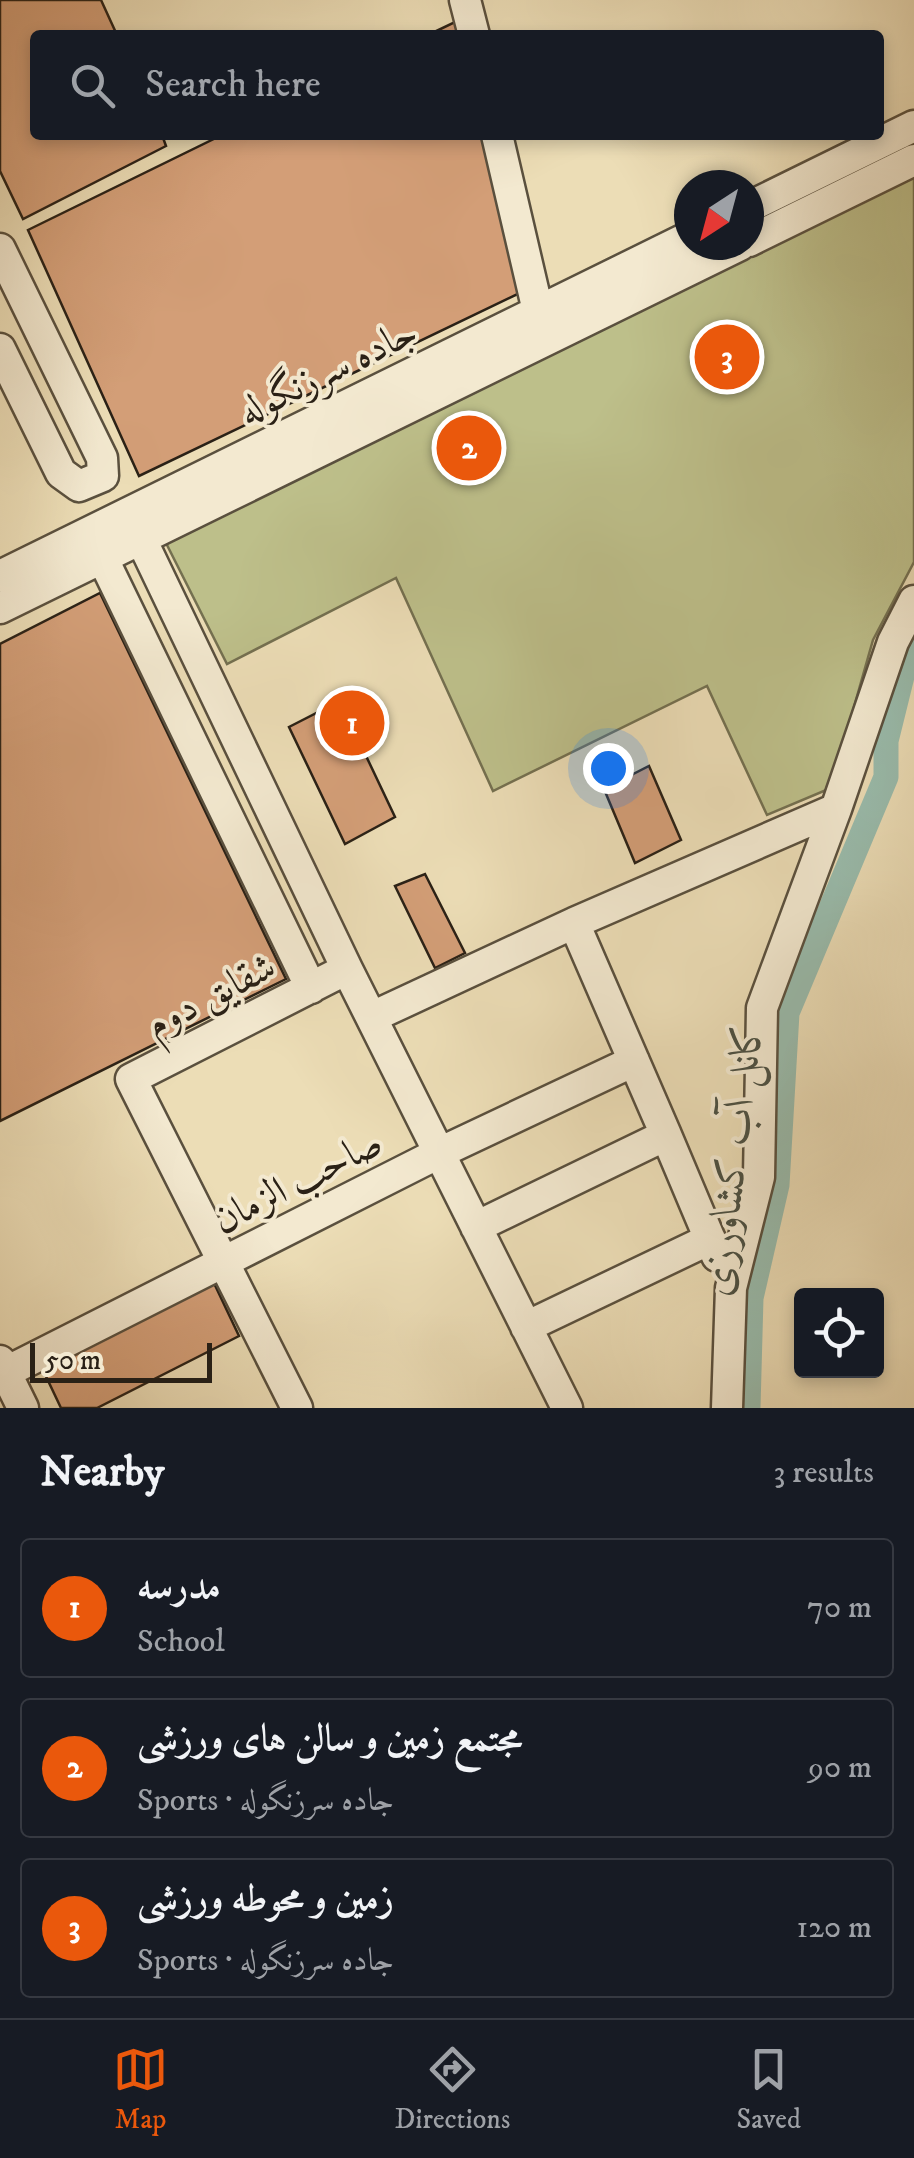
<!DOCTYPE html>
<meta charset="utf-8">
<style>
body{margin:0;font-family:"IM FELL DW Pica",Amiri,serif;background:#20242c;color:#f1f3f6}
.controls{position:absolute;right:30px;bottom:30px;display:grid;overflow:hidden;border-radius:10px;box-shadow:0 5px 15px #0003}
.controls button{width:90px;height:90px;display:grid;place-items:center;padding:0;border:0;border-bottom:2px solid #363941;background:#171b24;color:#f1f3f6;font:50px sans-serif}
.compass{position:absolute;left:674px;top:170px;width:90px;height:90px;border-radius:50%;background:#171b24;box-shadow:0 5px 15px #0003;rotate:216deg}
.scale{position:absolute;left:30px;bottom:25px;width:182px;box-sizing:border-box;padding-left:10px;border:5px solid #2a2116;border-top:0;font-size:28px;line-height:35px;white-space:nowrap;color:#2a2116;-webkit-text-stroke:8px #f3e9d0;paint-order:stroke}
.you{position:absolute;left:608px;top:768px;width:35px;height:35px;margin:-25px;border:8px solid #fff;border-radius:50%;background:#1a73e8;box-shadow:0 0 0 15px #1a73e833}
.badge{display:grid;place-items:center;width:65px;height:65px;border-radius:50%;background:#ea580c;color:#fff;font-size:32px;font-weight:700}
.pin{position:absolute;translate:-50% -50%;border:5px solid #fff;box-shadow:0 2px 10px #0006}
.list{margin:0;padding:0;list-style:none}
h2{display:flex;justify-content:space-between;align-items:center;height:130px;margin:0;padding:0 40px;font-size:42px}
h2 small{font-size:32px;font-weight:400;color:#9ea1a6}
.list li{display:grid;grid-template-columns:65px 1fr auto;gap:30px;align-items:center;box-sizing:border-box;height:140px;margin:0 20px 20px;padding:0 20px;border:2px solid #363941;border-radius:10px}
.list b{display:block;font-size:38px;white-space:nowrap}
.list p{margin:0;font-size:32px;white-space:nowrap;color:#9ea1a6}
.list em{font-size:32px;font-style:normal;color:#9ea1a6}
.icon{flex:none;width:55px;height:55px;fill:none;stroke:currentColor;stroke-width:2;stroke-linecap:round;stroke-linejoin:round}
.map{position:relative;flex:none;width:914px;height:1408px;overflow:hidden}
.search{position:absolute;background:#171b24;box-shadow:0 5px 15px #0003;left:30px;right:30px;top:30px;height:110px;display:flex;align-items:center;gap:25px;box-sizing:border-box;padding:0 35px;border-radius:10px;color:#9ea1a6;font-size:38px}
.sheet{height:610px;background:#171b24}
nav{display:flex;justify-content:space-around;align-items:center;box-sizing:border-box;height:140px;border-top:2px solid #363941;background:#171b24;font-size:28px;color:#9ea1a6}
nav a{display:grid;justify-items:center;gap:5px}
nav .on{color:#ea580c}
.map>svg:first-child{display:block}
.green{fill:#bdbf8a;stroke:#747050;stroke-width:2.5}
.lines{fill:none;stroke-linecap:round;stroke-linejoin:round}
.canal{stroke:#99bcad;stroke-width:25}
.building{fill:#d39e77;stroke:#2a2116;stroke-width:2.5}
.minor-casing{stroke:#5a503e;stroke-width:35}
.minor{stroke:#f3e9d0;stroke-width:30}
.labels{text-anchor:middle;stroke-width:8;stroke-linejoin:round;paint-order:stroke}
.street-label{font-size:40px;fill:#2a2116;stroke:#f3e9d0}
.water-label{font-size:42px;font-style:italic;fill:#4b5043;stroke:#f3e9d0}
</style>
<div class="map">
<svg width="914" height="1408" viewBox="0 0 914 1408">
<rect width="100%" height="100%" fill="#ecddb6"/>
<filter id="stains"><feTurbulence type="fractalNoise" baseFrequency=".002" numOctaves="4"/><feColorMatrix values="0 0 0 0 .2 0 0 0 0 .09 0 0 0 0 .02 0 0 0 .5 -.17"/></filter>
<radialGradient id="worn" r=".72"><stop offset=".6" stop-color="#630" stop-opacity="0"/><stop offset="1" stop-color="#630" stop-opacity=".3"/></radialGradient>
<path class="green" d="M914,175V562L873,640L831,788L767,815L707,686L493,791L396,578L227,664L164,539Z"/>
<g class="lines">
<path class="canal" d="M748,1408L751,1298L777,1185L787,1013L886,777V741L908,652L914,641"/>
</g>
<path class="building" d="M0,0H101L117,35H35V135H162L166,146L23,219L0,171Z
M457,21L460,35H428Z
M222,135H485L524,291L139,476L28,230Z
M100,593L286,979L0,1121V644Z
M340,701L395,817L345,844L289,727Z
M649,766L681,840L635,863L604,789Z
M425,874L465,953L435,968L395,886Z
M213,1281L239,1336L97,1408H61L43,1370Z"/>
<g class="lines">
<defs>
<path id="minor" d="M465,0L474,35
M497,135L538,311
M749,207L914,126
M749,241L914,160
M0,249L102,458L103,476L79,486L61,473L0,349
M141,539L347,969L567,1408
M102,557L311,988
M0,576L689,237
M0,608L740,245
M836,809L893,642L914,601
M372,1017L574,923L836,809L762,1008L759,1177L731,1288L727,1408
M666,1135L717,1256
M476,1227L666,1135L574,923
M526,1327L710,1239
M0,1361L23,1408
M0,1375L439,1153L634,1061
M297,1408L131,1079L347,969"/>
</defs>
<use href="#minor" class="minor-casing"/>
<use href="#minor" class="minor"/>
</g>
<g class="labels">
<g class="street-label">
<text transform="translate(327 370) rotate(-26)" y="14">جاده سرزنگوله</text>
<text transform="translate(210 994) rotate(-27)" y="14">شقایق دوم</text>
<text transform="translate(297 1180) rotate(-27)" y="14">صاحب الزمان</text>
</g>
<g class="water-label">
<text transform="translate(731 1158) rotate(-83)" y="15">کانل آب کشاورزی</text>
</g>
</g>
<rect width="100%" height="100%" filter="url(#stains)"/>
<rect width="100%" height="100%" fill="url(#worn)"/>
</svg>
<div class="controls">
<button><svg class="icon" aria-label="locate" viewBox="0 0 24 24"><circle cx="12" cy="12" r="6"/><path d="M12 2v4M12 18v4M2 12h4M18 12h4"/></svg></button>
</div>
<svg class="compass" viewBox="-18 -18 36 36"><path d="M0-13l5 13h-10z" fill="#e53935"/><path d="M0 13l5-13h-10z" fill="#9ea1a6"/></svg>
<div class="scale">50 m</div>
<div class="you"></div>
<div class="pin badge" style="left:352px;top:723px">1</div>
<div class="pin badge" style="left:469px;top:448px">2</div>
<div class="pin badge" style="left:727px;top:357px">3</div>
<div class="search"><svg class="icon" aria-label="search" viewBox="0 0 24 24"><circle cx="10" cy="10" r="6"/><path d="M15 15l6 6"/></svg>Search here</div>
</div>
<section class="sheet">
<h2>Nearby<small>3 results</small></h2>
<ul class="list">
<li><span class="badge">1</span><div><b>مدرسه</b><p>School</p></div><em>70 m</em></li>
<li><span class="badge">2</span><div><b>مجتمع زمین و سالن های ورزشی</b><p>Sports · جاده سرزنگوله</p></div><em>90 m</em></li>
<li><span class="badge">3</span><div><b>زمین و محوطه ورزشی</b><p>Sports · جاده سرزنگوله</p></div><em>120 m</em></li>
</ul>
</section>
<nav>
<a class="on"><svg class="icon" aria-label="map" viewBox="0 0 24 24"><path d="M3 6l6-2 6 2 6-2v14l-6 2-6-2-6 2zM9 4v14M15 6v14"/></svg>Map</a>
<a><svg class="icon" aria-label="directions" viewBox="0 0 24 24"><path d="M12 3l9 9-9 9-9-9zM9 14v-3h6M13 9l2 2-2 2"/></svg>Directions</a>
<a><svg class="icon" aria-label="saved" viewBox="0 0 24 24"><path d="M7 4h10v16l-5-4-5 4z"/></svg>Saved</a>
</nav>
